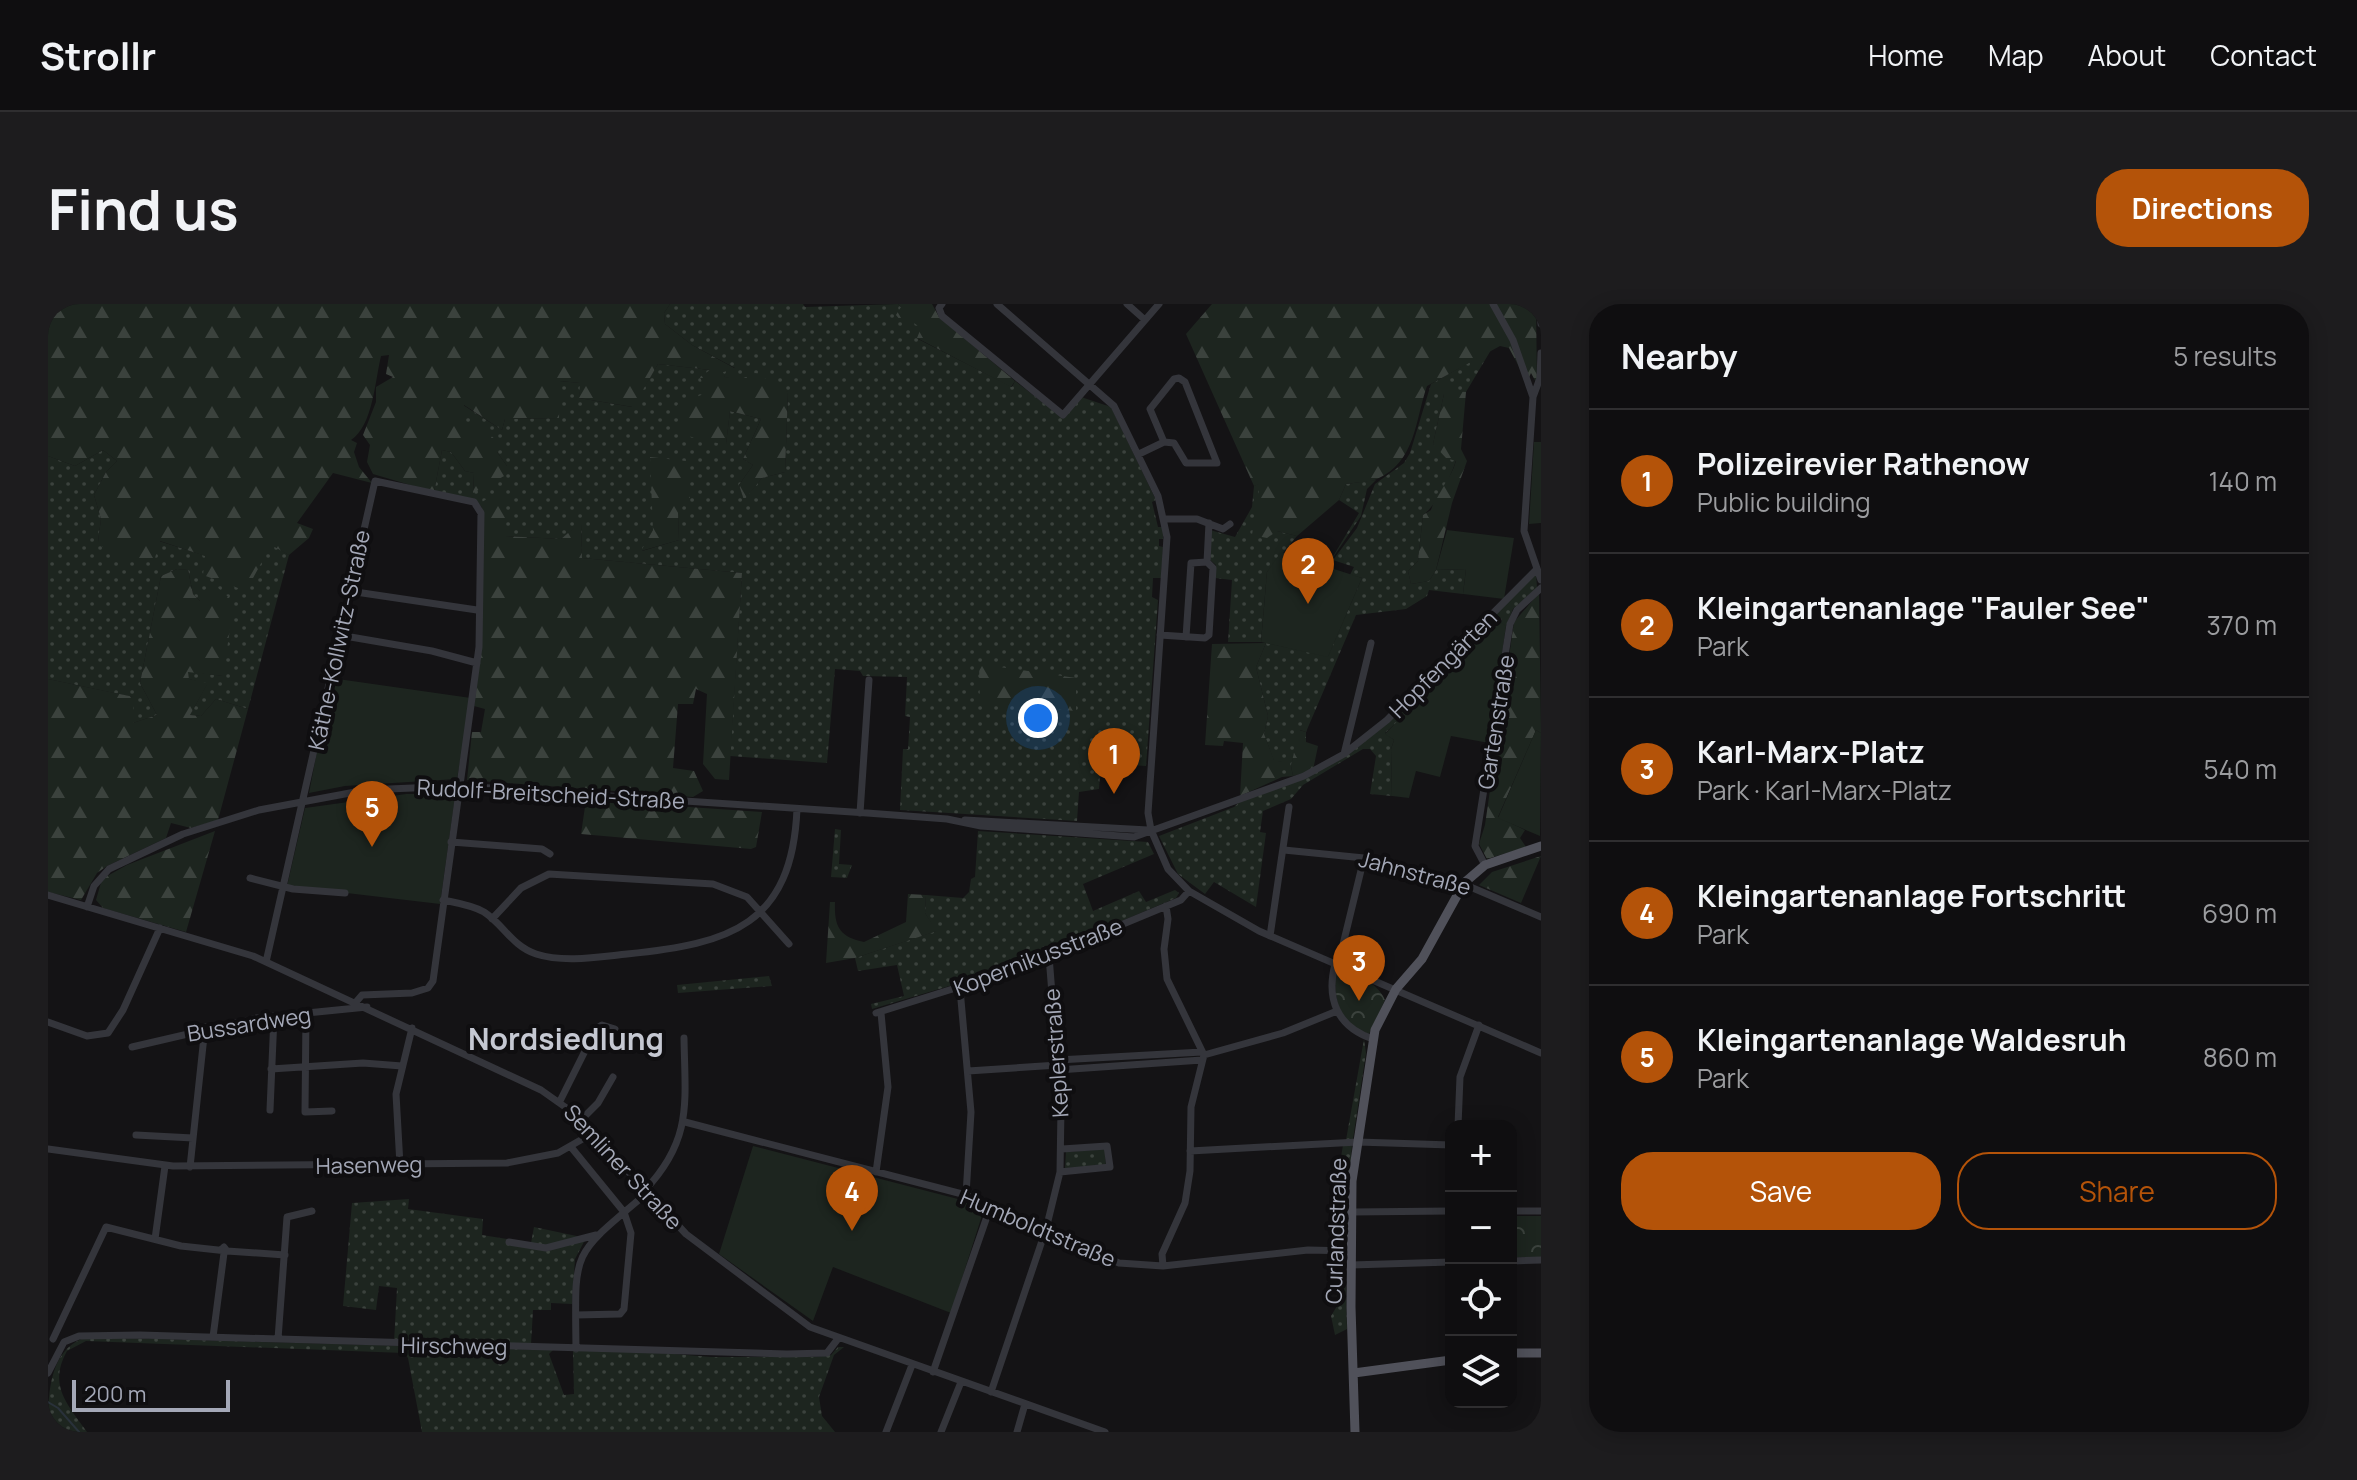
<!DOCTYPE html>
<meta charset="utf-8">
<style>
body{margin:0;font-family:Manrope,sans-serif;background:#1d1c1e;color:#f1f3f6}
.controls{position:absolute;right:24px;bottom:24px;display:grid;overflow:hidden;border-radius:16px;box-shadow:0 4px 20px #0003}
.controls button{width:72px;height:72px;display:grid;place-items:center;padding:0;border:0;border-bottom:2px solid #2f2e30;background:#0f0e10;color:#f1f3f6;font:40px sans-serif}
.scale{position:absolute;left:24px;bottom:20px;width:158px;box-sizing:border-box;padding-left:8px;border:4px solid #a4a8b7;border-top:0;font-size:22px;line-height:28px;white-space:nowrap;color:#a4a8b7;-webkit-text-stroke:6px #0f0e10;paint-order:stroke}
.you{position:absolute;left:990px;top:414px;width:28px;height:28px;margin:-20px;border:6px solid #fff;border-radius:50%;background:#1a73e8;box-shadow:0 0 0 12px #1a73e833}
.badge{display:grid;place-items:center;width:52px;height:52px;border-radius:50%;background:#b45309;color:#fff;font-size:26px;font-weight:700}
.pin{position:absolute;translate:-50% -66px;filter:drop-shadow(0 2px 4px #0008)}
.pin::after{content:'';position:absolute;top:42px;width:28px;height:24px;background:inherit;clip-path:polygon(0 0,100% 0,50% 100%)}
.list{margin:0;padding:0;list-style:none}
h2{display:flex;justify-content:space-between;align-items:center;height:104px;margin:0;padding:0 32px;font-size:34px}
h2 small{font-size:26px;font-weight:400;color:#9b9c9f}
.list li{display:grid;grid-template-columns:52px 1fr auto;gap:24px;align-items:center;box-sizing:border-box;height:144px;padding:0 32px;border-top:2px solid #2f2e30}
.list b{display:block;font-size:30px;white-space:nowrap}
.list p{margin:0;font-size:26px;white-space:nowrap;color:#9b9c9f}
.list em{font-size:26px;font-style:normal;color:#9b9c9f}
.actions{display:flex;gap:16px;padding:24px 32px}
.actions a{flex:1;padding:18px 0;border:2px solid #b45309;border-radius:32px;text-align:center;font-size:28px;color:#b45309}
.actions .main{background:#b45309;color:#fff}
.icon{flex:none;width:44px;height:44px;fill:none;stroke:currentColor;stroke-width:2;stroke-linecap:round;stroke-linejoin:round}
.map{position:relative;flex:none;width:1493px;height:1128px;overflow:hidden;border-radius:32px}
header{display:flex;align-items:center;gap:48px;box-sizing:border-box;height:112px;padding:0 40px;background:#0f0e10;border-bottom:2px solid #2f2e30}
header strong{font-size:38px}
nav{display:flex;gap:44px;margin-inline-start:auto;font-size:28px}
.intro{display:flex;align-items:center;justify-content:space-between;box-sizing:border-box;height:192px;padding:0 48px}
h1{margin:0;font-size:56px}
.button{padding:20px 36px;border-radius:32px;background:#b45309;color:#fff;font-size:28px;font-weight:700}
main{display:flex;gap:48px;padding:0 48px}
aside{flex:1;background:#0f0e10;border-radius:32px;box-shadow:0 4px 20px #0003}
.map>svg:first-child{display:block}
.grass{fill:url(#grass-dots);fill-rule:evenodd}
.forest{fill:url(#forest-firs)}
.park{fill:url(#park-crowns)}
.garden{fill:#1d251f}
.lines{fill:none;stroke-linecap:round;stroke-linejoin:round}
.stream{stroke:#29313a;stroke-width:2}
.minor{stroke:#34353b;stroke-width:7}
.major{stroke:#50515a;stroke-width:9}
.labels{text-anchor:middle;stroke-width:8;stroke-linejoin:round;paint-order:stroke}
.street-label{font-size:22px;fill:#a4a8b7;stroke:#0f0e10}
.district-label{font-size:30px;font-weight:bold;fill:#c5c8d2;stroke:#0f0e10}
</style>
<header>
<strong>Strollr</strong>
<nav><a>Home</a><a>Map</a><a>About</a><a>Contact</a></nav>
</header>
<div class="intro"><h1>Find us</h1><a class="button">Directions</a></div>
<main>
<div class="map">
<svg width="1493" height="1128" viewBox="0 0 1493 1128">
<defs>
<pattern id="grass-dots" width="8" height="8" patternUnits="userSpaceOnUse" patternTransform="scale(2)"><rect width="8" height="8" fill="#1d251f"/><path d="M2 2h.1M6 6h.1" fill="none" stroke="#3b423d" stroke-width="1.8" stroke-linecap="round"/></pattern>
<pattern id="forest-firs" width="22" height="20" patternUnits="userSpaceOnUse" patternTransform="scale(2)"><rect width="22" height="20" fill="#1d251f"/><path d="M5 1l3.5 6h-7zM16 11l3.5 6h-7z" fill="#3b423d"/></pattern>
<pattern id="park-crowns" width="20" height="18" patternUnits="userSpaceOnUse" patternTransform="scale(2)"><rect width="20" height="18" fill="#1d251f"/><path d="M2 6a3 3 0 1 1 6 0M12 15a3 3 0 1 1 6 0" fill="none" stroke="#3b423d"/></pattern>
</defs>
<rect width="100%" height="100%" fill="#141315"/>
<path class="grass" d="M622,0H755L757,3L850,0L874,24L870,35L964,83L967,77L1012,112L1033,93L1063,103L1108,196L1104,198L1110,223H1115V235H1111V242L1115,243L1113,274H1105L1104,293L1110,296L1098,462L1053,459L1051,485L1031,488L1029,517L852,506L855,445H860L862,413L857,412L859,373L815,372L812,367L787,365L779,459L682,452L694,269L534,254L533,219L513,235L456,232L428,196L386,188L394,146L403,148L417,167L426,169L425,188L459,162L449,148L412,121L415,101L454,126L457,115L510,114L511,77L533,79L531,94L584,103L610,60L662,66L658,89L678,140L682,107L713,115L695,155L705,161L691,181L696,195L714,174L737,168L740,88L677,73L674,68L687,64L644,41L617,20L616,9ZM630,208L631,236L594,247L605,226Z
M1443,46L1418,88L1396,90L1385,140L1408,156C1404,171 1387,203 1375,211L1370,257L1360,267L1363,280L1381,277L1388,266L1418,265L1415,290L1381,286L1379,292L1358,305L1308,311L1258,428L1252,426L1243,462L1245,472L1234,473V458L1226,457L1216,430L1220,412L1208,363L1218,339L1280,352L1314,274L1302,271L1306,263L1285,256L1309,224L1327,180L1356,159L1362,149L1383,80Z
M55,146L69,157L58,168L46,191L53,215L50,238L111,237L158,252L223,240L241,251L200,405L168,395L153,412L142,411L159,380L141,375L139,367L175,372L153,298L145,290L140,266L129,265L113,272L92,379L109,411L85,419V393L0,375V152L27,162Z
M1328,176L1319,185L1313,212L1278,264L1311,209L1291,196L1298,180Z
M1213,179L1229,227L1249,232L1219,268L1213,338H1180L1184,276L1167,274L1168,261L1161,255L1162,226L1187,233L1204,203L1206,182Z
M1488,269L1489,284L1465,305L1458,322L1337,429L1346,436L1343,445L1344,492L1322,490L1328,452L1322,445H1315L1255,481L1243,495L1215,507L1212,528L1218,529L1208,603L1166,578L1157,590L1130,570L1111,532L1186,503L1196,494L1256,474L1340,418Z
M787,525L793,526L791,560L804,561L799,574L783,573Z
M930,527L1100,538L1106,550L1035,580L1045,607L1091,587L1098,598L1127,586L1131,589L1128,594L962,664L824,705L823,700L856,692L849,661L810,667L807,654L888,627L877,609L878,591L915,594L921,588L923,575L927,573Z
M721,672L724,682L630,689L629,681Z
M1316,735L1318,749L1305,835L1298,836Z
M1304,840L1298,941H1288L1289,878L1295,841Z
M1057,845L1058,863L1017,864L1018,848Z
M361,895L360,905L435,915L434,931L483,939L486,923L538,934L527,955L524,1000L503,999V1006H485L483,1040L346,1038L349,984L331,982L328,1006L295,1002L304,899Z
M1286,951L1297,954L1299,1025L1287,1031L1283,1012L1289,1002Z
M40,1033L505,1046L501,1050L516,1091L526,1090L525,1047L565,1045L663,1053H767L783,1051L790,1043H796L786,1051L771,1093L774,1112L787,1128H374L360,1054L356,1049L38,1037L19,1047C0,1081 19,1100 39,1128H0C0,1093 0,1043 40,1033Z"/>
<path class="forest" d="M0,0H622L616,9L617,20L644,41L688,65L675,68L677,73L693,75L708,69L740,88L737,168L714,174L696,196L691,181L705,161L695,155L713,115L682,107L678,141L631,130L629,101L658,89L652,73L662,66L610,60L585,103L531,94L532,79L512,77L511,114L457,115L454,126L416,101L413,120L427,117L451,139L449,148L459,162L458,171L425,189L426,169L417,167L403,148L394,146L386,188L325,170L319,158L322,141L315,131L328,98V83L345,73L338,70L341,51L333,52C327,76 325,122 303,136L309,139L306,148L311,163L324,179L285,169L249,219L265,225L261,234L241,251L223,241L198,287L155,271L157,252L112,237L107,254C81,259 68,259 50,238L53,215L46,191L58,168L69,157L55,146L27,162L0,152Z
M850,0H884L891,13L967,77L963,83L869,34L873,24L866,19L857,22L848,11L853,3Z
M1164,0H1488L1489,80L1483,69L1479,78L1461,44L1452,42L1379,82C1367,116 1368,158 1329,175C1321,179 1307,178 1298,180L1291,196L1249,232L1229,227L1219,234L1204,231L1212,180L1206,182L1138,30Z
M1397,79L1402,87L1418,88L1413,145L1419,157L1404,199L1388,266L1381,277L1363,280L1360,267L1370,257L1375,211L1383,206C1388,188 1403,176 1408,157L1398,154L1385,140L1396,90L1391,82Z
M602,153L638,157L642,194L630,208L631,236L593,247L605,226Z
M458,183L457,232L513,235L533,218L534,254L694,269L681,476L667,475L655,460L659,390L648,385L645,400H630L625,464L646,467L655,487L645,493L419,476L424,428H433L437,405L426,402L433,349L434,198Z
M129,265L140,266L145,290L152,297L162,277L186,298L175,372L140,368L141,375L160,379L142,411L153,412L168,395L200,405L170,516L143,524L123,519L118,534L59,562L49,569L33,596L0,588V375L86,393L85,419L109,411L92,379L113,272Z
M1491,289L1493,429L1488,426L1450,513L1477,526L1472,534L1478,543L1439,555L1431,540L1437,521L1466,318Z
M1218,339L1208,363L1220,412L1216,430L1226,456L1234,458V473L1192,492L1195,439L1176,437L1175,442L1157,441L1164,340Z
M931,360L1028,374V407L932,399Z
M1251,426L1258,428V438L1270,442L1265,466L1245,472L1243,462Z
M538,496L714,508L708,543L703,545L533,530Z
M167,527L138,628L55,604L48,596L54,575L79,561Z
M1493,552L1473,599L1431,581L1444,568Z
M860,590L878,591L877,609L889,627L807,654L778,659L782,598H787C786,622 791,633 816,638L858,618Z"/>
<path class="park" d="M1290,665C1309,672 1329,677 1337,696L1321,730C1289,719 1287,697 1287,667Z
M1463,912H1493V953H1463Z"/>
<path class="garden" d="M1486,138H1493V219L1481,220Z
M1399,226L1466,234L1456,295L1415,290L1418,265L1388,266Z
M1233,248L1314,274L1280,353L1213,338L1219,268Z
M1449,316L1458,322L1441,439L1403,432L1392,473L1368,467L1361,494L1344,492L1343,445L1346,436L1337,430Z
M283,374L423,394L409,475L297,482L261,489Z
M1488,426L1493,429L1492,532L1450,514Z
M358,490H403L407,493L392,600L239,582L257,504Z
M705,842L937,902L903,1009L785,963L765,1017L671,950Z"/>
<g class="lines">
<path class="stream" d="M0,1098L10,1104L31,1128"/>
<path class="minor" d="M894,0L891,4L894,12L1015,111L1111,0
M949,0L1066,102L1110,192L1119,233L1100,509L1103,526L1120,565L1141,587L1211,627L1493,749
M1079,0L1097,16
M1445,0L1465,36L1485,93L1476,227L1493,276
M1491,0L1493,20
M1485,93L1492,74L1493,49
M1091,150L1116,138L1126,139L1138,159H1169L1137,78L1131,74L1126,75L1102,105L1116,138
M1117,215H1149L1175,225L1182,220
M301,287L429,306
M291,331L384,347L429,359
M1112,331L1157,334L1161,331L1165,264L1159,258L1161,219
M1138,333L1143,259L1159,258
M1296,450L1323,339
M812,509L821,376
M917,516L1100,526
M403,538L494,545L502,550
M1236,546L1316,554L1406,576L1493,613
M1437,561L1427,542L1462,320L1469,306L1493,284
M202,574L245,585L297,589
M0,591L205,652L493,786L527,810L638,930L762,1023L1057,1128
M395,596C409,599 424,601 436,608C456,621 464,642 488,650C516,659 550,653 579,650C682,640 744,621 749,505
M39,603L46,582L61,565L135,530L211,506L318,486L411,482L819,509L899,515L933,522L1086,533L1256,472L1296,450L1339,416L1489,265
M444,615L473,584L501,570L665,580L699,593L741,640
M1222,632L1241,503
M218,658L327,177L426,198L433,209L431,343L385,677L380,684L364,689L314,691L308,698
M1287,660C1278,695 1289,723 1325,735
M1290,661L1316,554
M912,685L923,808L918,891
M258,709L257,808L284,807
M828,709L962,667L1133,596L1141,587
M0,718L39,732L60,729L75,706L112,624
M84,743L209,714L319,703
M1156,751L1235,729L1289,707
M1010,756L1154,748
M223,765L315,759L354,762
M1010,766L1154,756
M920,767L1010,761
M512,797L548,725L554,721L567,725
M222,806L226,712
M533,816L550,799L565,773
M637,818L918,891L1071,959L1115,962L1260,946L1303,947
M1410,822L1412,773L1431,721
M88,831L145,834
M523,843L576,908L583,929L576,1005L572,1010L528,1011
M0,845L125,862L459,859L510,849L545,829
M1142,847L1310,838L1403,841
M352,861L348,790L364,724
M142,863L157,723
M828,868L840,783L833,709
M1012,868L1062,863L1059,842L1014,845
M597,886C645,835 637,798 636,734
M1463,907H1493
M1304,908L1403,907
M107,935L117,862
M461,938L498,944L548,931
M179,947L237,951
M1463,957L1493,956
M1303,961L1403,958
M1115,962L1114,950L1137,899L1142,867L1143,803L1156,751L1119,675L1116,645L1120,615L1118,602
M165,1033L176,949
M5,1035L58,923L133,942L179,947L176,943L173,946
M230,1035L239,913L264,907
M528,1045C527,944 522,954 599,889
M885,1068L943,901
M0,1069L16,1038L31,1032L92,1031L739,1050L779,1049L789,1036
M943,1088L998,925L1012,868L1013,804L1001,652
M838,1128L864,1061
M893,1128L913,1078
M969,1128L977,1100
M1487,1128L1493,1120"/>
<path class="major" d="M1463,1049H1493
M1306,1069L1403,1056
M1307,1128L1303,1003L1304,877L1327,726L1348,685L1374,655L1416,579L1437,561L1493,542"/>
</g>
<g class="labels">
<g class="street-label">
<text transform="translate(291 336) rotate(-78)" y="8">Käthe-Kollwitz-Straße</text>
<text transform="translate(1395 360) rotate(-45)" y="8">Hopfengärten</text>
<text transform="translate(1448 418) rotate(-81)" y="8">Gartenstraße</text>
<text transform="translate(503 490) rotate(3)" y="8">Rudolf-Breitscheid-Straße</text>
<text transform="translate(1367 569) rotate(15)" y="8">Jahnstraße</text>
<text transform="translate(990 653) rotate(-21)" y="8">Kopernikusstraße</text>
<text transform="translate(201 720) rotate(-9)" y="8">Bussardweg</text>
<text transform="translate(1008 749) rotate(-94)" y="8">Keplerstraße</text>
<text transform="translate(321 861) rotate(-1)" y="8">Hasenweg</text>
<text transform="translate(575 863) rotate(47)" y="8">Semliner Straße</text>
<text transform="translate(990 924) rotate(23)" y="8">Humboldtstraße</text>
<text transform="translate(1288 927) rotate(-88)" y="8">Curlandstraße</text>
<text transform="translate(406 1042) rotate(1)" y="8">Hirschweg</text>
</g>
<g class="district-label">
<text x="518" y="746">Nordsiedlung</text>
</g>
</g>
</svg>
<div class="controls">
<button>+</button>
<button>−</button>
<button><svg class="icon" aria-label="locate" viewBox="0 0 24 24"><circle cx="12" cy="12" r="6"/><path d="M12 2v4M12 18v4M2 12h4M18 12h4"/></svg></button>
<button><svg class="icon" aria-label="layers" viewBox="0 0 24 24"><path d="M12 4l9 5-9 5-9-5zM3 14l9 5 9-5"/></svg></button>
</div>
<div class="scale">200 m</div>
<div class="you"></div>
<div class="pin badge" style="left:1066px;top:490px">1</div>
<div class="pin badge" style="left:1260px;top:300px">2</div>
<div class="pin badge" style="left:1311px;top:697px">3</div>
<div class="pin badge" style="left:804px;top:927px">4</div>
<div class="pin badge" style="left:324px;top:543px">5</div>
</div>
<aside>
<h2>Nearby<small>5 results</small></h2>
<ul class="list">
<li><span class="badge">1</span><div><b>Polizeirevier Rathenow</b><p>Public building</p></div><em>140 m</em></li>
<li><span class="badge">2</span><div><b>Kleingartenanlage &quot;Fauler See&quot;</b><p>Park</p></div><em>370 m</em></li>
<li><span class="badge">3</span><div><b>Karl-Marx-Platz</b><p>Park · Karl-Marx-Platz</p></div><em>540 m</em></li>
<li><span class="badge">4</span><div><b>Kleingartenanlage Fortschritt</b><p>Park</p></div><em>690 m</em></li>
<li><span class="badge">5</span><div><b>Kleingartenanlage Waldesruh</b><p>Park</p></div><em>860 m</em></li>
</ul>
<div class="actions"><a class="main">Save</a><a>Share</a></div>
</aside>
</main>
